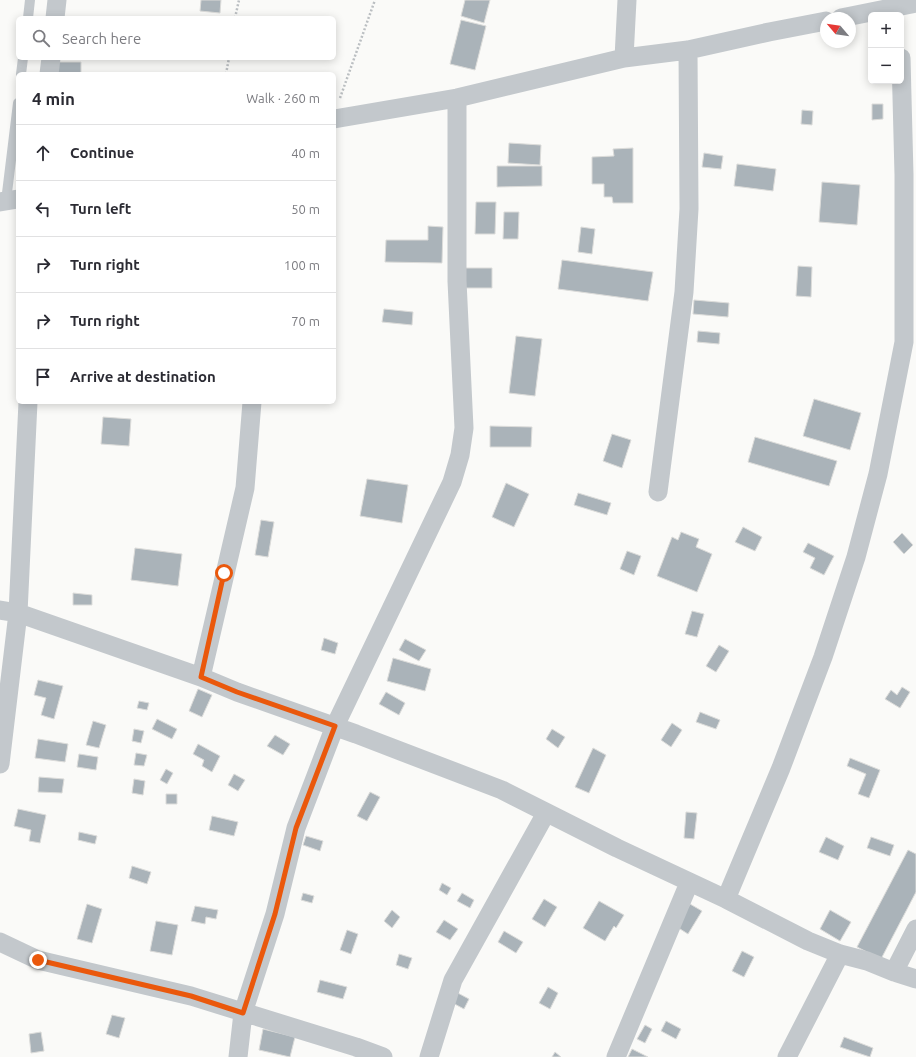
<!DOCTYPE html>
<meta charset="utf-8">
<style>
body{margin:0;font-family:Ubuntu,sans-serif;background:#f7f7f7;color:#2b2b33}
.controls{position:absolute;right:12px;top:12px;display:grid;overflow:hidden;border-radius:6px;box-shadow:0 2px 10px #0003}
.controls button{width:36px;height:36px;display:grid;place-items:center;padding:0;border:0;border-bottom:1px solid #e1e1e2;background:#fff;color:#2b2b33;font:20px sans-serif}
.compass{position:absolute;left:820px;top:12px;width:36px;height:36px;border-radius:50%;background:#fff;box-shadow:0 2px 10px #0003;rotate:299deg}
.stop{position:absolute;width:12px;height:12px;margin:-9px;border:3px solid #ea580c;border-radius:50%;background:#fff}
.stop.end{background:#ea580c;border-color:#fff;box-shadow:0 1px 4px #0008}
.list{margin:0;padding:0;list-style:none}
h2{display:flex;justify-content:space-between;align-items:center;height:52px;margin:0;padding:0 16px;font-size:17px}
h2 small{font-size:13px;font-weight:400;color:#7c7c81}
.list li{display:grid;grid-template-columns:26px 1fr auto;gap:12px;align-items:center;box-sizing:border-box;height:56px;padding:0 16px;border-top:1px solid #e1e1e2}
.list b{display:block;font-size:15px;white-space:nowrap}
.list em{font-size:13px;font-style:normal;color:#7c7c81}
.icon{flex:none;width:22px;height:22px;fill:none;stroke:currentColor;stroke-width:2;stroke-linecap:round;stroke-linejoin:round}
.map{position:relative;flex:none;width:916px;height:1057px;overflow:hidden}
.search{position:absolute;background:#fff;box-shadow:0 2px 10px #0003;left:16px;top:16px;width:320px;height:44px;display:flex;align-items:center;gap:10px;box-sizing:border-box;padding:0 14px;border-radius:6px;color:#7c7c81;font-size:15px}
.panel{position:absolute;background:#fff;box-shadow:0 2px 10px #0003;left:16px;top:72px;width:320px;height:332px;border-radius:6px}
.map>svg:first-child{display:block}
.building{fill:#aab3b9;stroke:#dcdcda}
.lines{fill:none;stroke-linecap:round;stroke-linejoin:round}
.path{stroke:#bbbfc2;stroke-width:2.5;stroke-dasharray:2 2;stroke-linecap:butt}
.lane{stroke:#c3c8cc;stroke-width:10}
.street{stroke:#c3c8cc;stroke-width:19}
.route{stroke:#ea580c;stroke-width:5}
</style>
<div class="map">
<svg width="916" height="1057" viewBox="0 0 916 1057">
<rect width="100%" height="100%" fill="#fafaf8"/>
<path class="building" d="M201,0H221L220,13L200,11Z
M465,0H490L484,23L461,16Z
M461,20L486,26L475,70L450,64Z
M57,62H81V74H57Z
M872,104H883V119L872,120Z
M802,110L813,111L812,125L801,124Z
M509,143L541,145L540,165L508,163Z
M633,148V203H613L612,197H604V184H592V157L614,156L613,149Z
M704,153L723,156L721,169L702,167Z
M737,164L776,169L773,191L734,186Z
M497,166H542V186L497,187Z
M822,182L860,185L857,225L819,222Z
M476,202H496L495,234H475Z
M504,212H519L518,239H503Z
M428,226L443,227L442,263L385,262L386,240H428Z
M581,227L595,229L592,254L578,252Z
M562,260L653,272L648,301L558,289Z
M798,266L812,267L811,297L796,296Z
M463,268H492V288H463Z
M694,300L729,303L728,317L693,314Z
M384,309L413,312L412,325L382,322Z
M698,331L720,333L719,344L697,342Z
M516,336L542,339L535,396L509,393Z
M814,399L861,413L850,450L803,436Z
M103,417L131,419L129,446L101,444Z
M490,426L532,427L531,447H490Z
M612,434L631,440L622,468L603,461Z
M755,437L837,461L829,486L748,462Z
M367,479L408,485L402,523L360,516Z
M506,483L529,494L514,527L492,517Z
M578,493L611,503L607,515L574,505Z
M261,520L274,522L268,557L255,555Z
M743,527L762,537L755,551L735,542Z
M681,532L699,539L696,547L712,554L697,592L657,576L672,537L678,540Z
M902,533L913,545L904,554L893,542Z
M808,543L834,556L824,575L810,568L815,558L803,552Z
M135,548L182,554L178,586L131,580Z
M627,551L641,556L634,575L620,569Z
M73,593L92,595V605H73Z
M692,611L704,614L697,637L685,634Z
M324,638L338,643L335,654L321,650Z
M405,639L426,650L419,661L399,650Z
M719,645L729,651L716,672L706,666Z
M393,658L431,669L425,691L387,681Z
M38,680L63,686L54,719L41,715L46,698L34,695Z
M902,687L910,692L900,708L885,699L891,690L897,695Z
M198,689L212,695L202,717L189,711Z
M386,692L405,703L399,715L379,704Z
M139,701L149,703L147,710L137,708Z
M700,712L720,720L716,729L696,722Z
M157,719L177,729L172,739L152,729Z
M93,721L106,725L99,748L86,745Z
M672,723L682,730L671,747L661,740Z
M134,729L144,731L141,743L132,741Z
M552,729L565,737L558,748L546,739Z
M275,735L290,744L283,755L267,746Z
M38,739L68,744L65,762L35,758Z
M198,744L220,756L212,772L202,766L204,760L193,754Z
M593,748L606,755L589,793L575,787Z
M136,753L147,755L144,766L134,765Z
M79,754L98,757L96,770L77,767Z
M850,758L880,770L869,798L858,794L866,774L847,766Z
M166,769L173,773L167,784L160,780Z
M234,774L245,780L238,791L228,785Z
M39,777L64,779L62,793L38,792Z
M134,779L145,781L143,795L132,793Z
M370,792L380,797L367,821L357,816Z
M166,794H177V804H166Z
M18,809L46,815L40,843L29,841L31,830L14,826Z
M686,812L697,813L694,839L684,838Z
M212,816L238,822L234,836L209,830Z
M79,832L97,836L95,844L78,840Z
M306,836L323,841L320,851L303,845Z
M826,837L844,846L838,860L819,852Z
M871,837L894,845L890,856L867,848Z
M908,850L916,854V892L881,959L857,947Z
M132,866L151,872L147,884L129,878Z
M442,883L451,888L447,895L439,890Z
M303,893L314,896L312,903L301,900Z
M462,893L474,900L470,908L457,901Z
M544,899L557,907L545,927L532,919Z
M599,901L624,915L616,928L614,926L605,941L583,928Z
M87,904L102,909L92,943L77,939Z
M690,904L702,911L688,934L677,927Z
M195,906L218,910L216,919L206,917L205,924L191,921Z
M392,910L400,917L392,928L384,921Z
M830,910L851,922L840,941L820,929Z
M444,920L458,929L450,940L436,932Z
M156,921L178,925L172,955L150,951Z
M347,930L358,934L351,954L340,950Z
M504,931L523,942L516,953L498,942Z
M742,951L754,957L744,977L732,971Z
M399,954L412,958L408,969L396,965Z
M320,980L347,987L343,999L317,992Z
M548,987L558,993L550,1009L539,1003Z
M454,991L469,999L464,1009L449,1001Z
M112,1015L125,1018L119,1038L106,1034Z
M666,1021L681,1029L676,1039L661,1031Z
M645,1025L652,1029L645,1043L637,1039Z
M263,1029L295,1037L290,1057L259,1050Z
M41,1032L44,1051L31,1053L29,1034Z
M844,1037L873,1048L870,1057L840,1047Z
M632,1049L648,1057H628Z
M555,1052L561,1057H552Z"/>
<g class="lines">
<path class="path" d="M235,18L239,0
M226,74L229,58
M340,98L375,0"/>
<path class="lane" d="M28,18L30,0
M21,74L23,58
M6,201L18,103"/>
<path class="street" d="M55,18L57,0
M841,18L916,3
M624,58L627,0
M49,74L51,58
M334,119L457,98L624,58L688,50L769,32L826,21
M0,202L18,199
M658,492L684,292L689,209L688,50
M0,610L18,613L201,677L237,692L356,734L502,790L617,848L726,899L808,941L840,954L867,961L894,972L916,979
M201,677L245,488L252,402
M0,764L18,613L28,402
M726,899L781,768L823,657L856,557L878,474L904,342V175L901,58
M0,942L38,960L191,996L356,1047L383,1057
M894,972L916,929
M238,1057L243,1013L275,914L296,828L335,726L452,482L460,455L464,428L457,281V98
M429,1057L453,980L546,813
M616,1057L689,883
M787,1057L840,954"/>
</g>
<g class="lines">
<path class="route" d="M38,960L191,996L243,1013L275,914L296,828L335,726L237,692L201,677L224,573"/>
</g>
</svg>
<div class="controls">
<button>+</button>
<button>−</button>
</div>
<svg class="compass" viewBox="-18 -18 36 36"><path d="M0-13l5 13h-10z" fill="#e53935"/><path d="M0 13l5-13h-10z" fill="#7c7c81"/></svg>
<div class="stop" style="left:224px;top:573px"></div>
<div class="stop end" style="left:38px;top:960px"></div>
<div class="search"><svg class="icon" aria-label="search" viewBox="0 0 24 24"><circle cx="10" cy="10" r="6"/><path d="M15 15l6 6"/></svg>Search here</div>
<section class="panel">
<h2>4 min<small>Walk · 260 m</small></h2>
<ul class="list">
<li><svg class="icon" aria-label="ahead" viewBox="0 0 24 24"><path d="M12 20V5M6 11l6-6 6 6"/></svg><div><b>Continue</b></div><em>40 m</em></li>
<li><svg class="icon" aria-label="left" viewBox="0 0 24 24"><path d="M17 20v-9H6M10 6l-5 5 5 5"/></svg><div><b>Turn left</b></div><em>50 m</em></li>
<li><svg class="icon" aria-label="right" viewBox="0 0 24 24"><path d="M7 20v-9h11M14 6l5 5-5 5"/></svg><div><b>Turn right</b></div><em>100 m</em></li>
<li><svg class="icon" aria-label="right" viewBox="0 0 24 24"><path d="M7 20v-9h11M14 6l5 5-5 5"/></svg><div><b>Turn right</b></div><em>70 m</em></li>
<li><svg class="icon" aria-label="arrive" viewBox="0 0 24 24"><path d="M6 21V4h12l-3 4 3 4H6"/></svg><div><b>Arrive at destination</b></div></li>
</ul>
</section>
</div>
